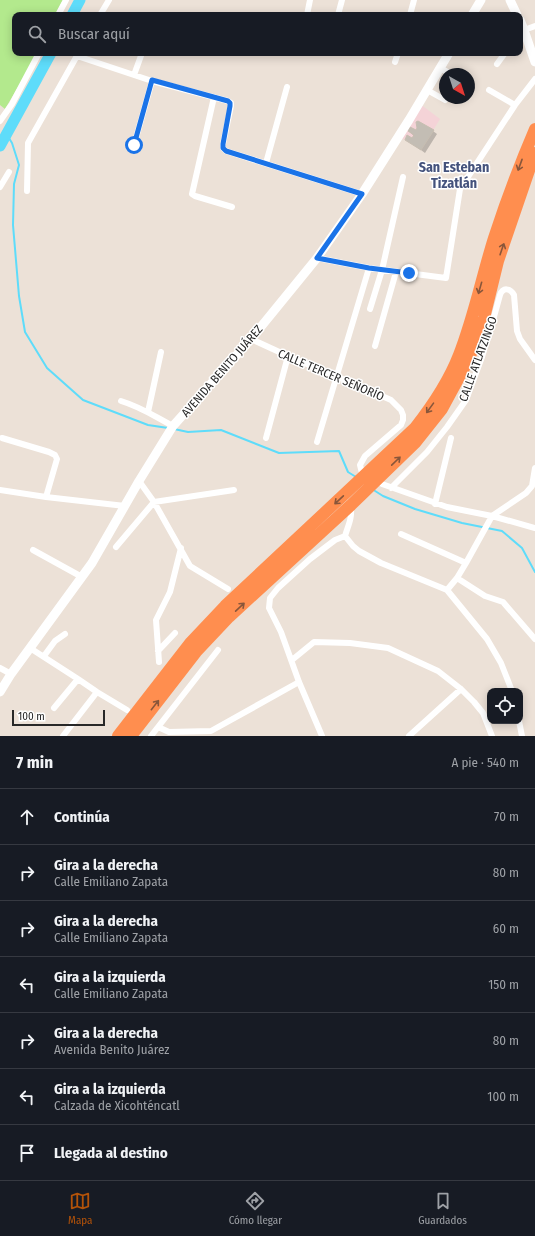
<!DOCTYPE html>
<html lang="es">
<meta charset="utf-8">
<style>
body{margin:0;font-family:"Fira Sans Condensed",sans-serif;background:#242831;color:#f1f3f6}
.controls{position:absolute;right:12px;bottom:12px;display:grid;overflow:hidden;border-radius:8px;box-shadow:0 2px 10px #0003}
.controls button{width:36px;height:36px;display:grid;place-items:center;padding:0;border:0;border-bottom:1px solid #363941;background:#171b24;color:#f1f3f6;font:20px sans-serif}
.compass{position:absolute;left:439px;top:68px;width:36px;height:36px;border-radius:50%;background:#171b24;box-shadow:0 2px 10px #0003;rotate:141deg}
.scale{position:absolute;left:12px;bottom:10px;width:93px;box-sizing:border-box;padding-left:4px;border:2px solid #282828;border-top:0;font-size:11px;line-height:14px;white-space:nowrap;color:#282828;-webkit-text-stroke:3px #fff;paint-order:stroke}
.stop{position:absolute;width:12px;height:12px;margin:-9px;border:3px solid #1a73e8;border-radius:50%;background:#fff}
.stop.end{background:#1a73e8;border-color:#fff;box-shadow:0 1px 4px #0008}
.list{margin:0;padding:0;list-style:none}
h2{display:flex;justify-content:space-between;align-items:center;height:52px;margin:0;padding:0 16px;font-size:17px}
h2 small{font-size:13px;font-weight:400;color:#9ea1a6}
.list li{display:grid;grid-template-columns:26px 1fr auto;gap:12px;align-items:center;box-sizing:border-box;height:56px;padding:0 16px;border-top:1px solid #363941}
.list b{display:block;font-size:15px;white-space:nowrap}
.list p{margin:0;font-size:13px;white-space:nowrap;color:#9ea1a6}
.list em{font-size:13px;font-style:normal;color:#9ea1a6}
.icon{flex:none;width:22px;height:22px;fill:none;stroke:currentColor;stroke-width:2;stroke-linecap:round;stroke-linejoin:round}
.map{position:relative;flex:none;width:535px;height:736px;overflow:hidden}
.search{position:absolute;background:#171b24;box-shadow:0 2px 10px #0003;left:12px;right:12px;top:12px;height:44px;display:flex;align-items:center;gap:10px;box-sizing:border-box;padding:0 14px;border-radius:8px;color:#9ea1a6;font-size:15px}
.sheet{height:444px;background:#171b24}
nav{display:flex;justify-content:space-around;align-items:center;box-sizing:border-box;height:56px;border-top:1px solid #363941;background:#171b24;font-size:11px;color:#9ea1a6}
nav a{display:grid;justify-items:center;gap:2px}
nav .on{color:#b45309}
.map>svg:first-child{display:block}
.medical{fill:#f4d3d7}
.green{fill:#b3e98d}
.shadow{fill:#0003}
.lines{fill:none;stroke-linecap:round;stroke-linejoin:round}
.stream{stroke:#5edcfa;stroke-width:2}
.river{stroke:#5edcfa;stroke-width:11}
.building{fill:#c3bdb4;stroke:#c7beb1}
.street{stroke:#fff;stroke-width:6}
.secondary{stroke:#fff;stroke-width:9}
.highway{stroke:#ff8e4f;stroke-width:12}
.oneway{stroke:#89563a}
.route{stroke:#1a73e8;stroke-width:5}
.labels{text-anchor:middle;stroke-width:3;stroke-linejoin:round;paint-order:stroke}
.street-label{font-size:12px;fill:#282828;stroke:#fff}
.quarter-label{font-size:14px;font-weight:bold;fill:#44527c;stroke:#fff}
</style>
<div class="map">
<svg width="535" height="736" viewBox="0 0 535 736">
<rect width="100%" height="100%" fill="#ece1d7"/>
<path class="medical" d="M420,104L440,119L421,150L400,137Z"/>
<path class="green" d="M0,0H63L55,15H15V53H36L28,70L5,109L0,105Z"/>
<path class="shadow" d="M409,131H433L437,134L425,153L406,139H412L414,136Z"/>
<g class="lines">
<path class="stream" d="M7,135L12,143L19,165L14,184L13,225L19,296L25,332L47,368L83,400L148,425L168,428
M174,429L188,432L221,430L279,453L339,451L348,472L356,477
M372,489L383,496L415,509L462,523L502,531L522,548L535,572"/>
<path class="river" d="M72,15L80,0
M0,146L51,53"/>
</g>
<path class="building" d="M418,121L434,130L421,150L405,140L407,135L412,138L414,135L408,131L410,127L416,130L417,128L416,122Z"/>
<g class="lines">
<path class="street" d="M58,15L66,0
M100,15L109,0
M307,15L310,0
M338,15L342,0
M410,15L414,0
M520,33L524,30L535,26
M77,56L152,81L228,101L231,103V106L223,144V148L226,151L362,194
M395,62L398,53
M497,64L505,53
M440,68L451,74
M134,75L142,53
M427,90L445,100
M489,90L515,105
M214,97L192,194L195,196L232,207
M0,121L12,104L39,53
M134,145L152,81
M266,163L287,87
M0,187L9,172
M27,191L28,143L78,54
M317,258L369,268L446,278L460,189L515,105L535,79
M370,309L382,270L403,177
M251,339L288,356L373,392L391,400L401,410L403,415V420L401,425L365,456L360,465L362,473
M375,346L396,272
M121,401C141,407 154,416 173,426
M148,412L161,352
M2,438L49,452L55,455L57,459L46,497
M266,438L288,356
M317,442L369,268
M139,481L154,502L190,566L228,589
M382,484L447,507L492,516L535,528
M391,488L427,452L447,427L466,400L482,357L492,324L500,295C503,287 510,288 514,295L517,331L520,339L535,360
M0,490L46,497L125,506
M435,504L451,438
M401,534L466,563
M345,536L353,546L359,551L381,563L447,590L487,639L501,663L512,691
M345,536C349,523 352,519 351,505
M116,547L154,502L234,490
M33,550L82,577
M457,578L485,596L503,602L535,639
M447,590L457,578L466,563L492,516L526,493L532,486L535,468
M30,648L78,679L97,692L127,710
M158,651L175,633
M44,656L55,641L65,634
M292,660L314,642L350,643L388,648L438,671L461,689L474,702L483,713L492,736
M159,662L156,620L170,592L181,548
M0,668L11,674
M54,708L78,679
M519,721L522,736
M158,727L169,732L211,731L299,682
M63,736L97,692
M151,736L218,650
M322,736L299,682L281,632L269,608L270,598L278,588L310,559L335,540L345,536
M409,736L461,689"/>
<path class="secondary" d="M510,0L517,15
M472,15L481,0
M520,20L524,30L535,62
M0,692L11,674L92,563L139,481L173,426L251,339L317,258L362,194L409,120L449,53"/>
<path class="highway" d="M118,736L191,642L225,606L415,428C433,405 449,381 459,355C474,317 482,276 494,238C506,201 520,164 535,129
M131,736L196,652L229,617L351,505L415,443L442,409L469,359L484,318L498,261L535,153"/>
</g>
<defs><path id="oneway-shaft" d="M-6 0H5M1.5-3L5.5 0L1.5 3" fill="none" stroke-width="1.6" stroke-linecap="round" stroke-linejoin="round"/></defs>
<g class="oneway">
<use href="#oneway-shaft" transform="translate(520 165) rotate(110)"/>
<use href="#oneway-shaft" transform="translate(502 249) rotate(-71)"/>
<use href="#oneway-shaft" transform="translate(480 288) rotate(106)"/>
<use href="#oneway-shaft" transform="translate(430 408) rotate(126)"/>
<use href="#oneway-shaft" transform="translate(396 461) rotate(-44)"/>
<use href="#oneway-shaft" transform="translate(339 500) rotate(137)"/>
<use href="#oneway-shaft" transform="translate(240 607) rotate(-43)"/>
<use href="#oneway-shaft" transform="translate(155 705) rotate(-52)"/>
</g>
<g class="lines">
<path class="route" d="M134,145L152,80L228,101L230,103V106L223,144V148L226,151L362,194L317,258L369,268L409,273"/>
</g>
<g class="labels">
<g class="street-label">
<text transform="translate(478 359) rotate(-70)" y="4">CALLE ATLATZINGO</text>
<text transform="translate(222 371) rotate(-49)" y="4">AVENIDA BENITO JUÁREZ</text>
<text transform="translate(331 375) rotate(23)" y="4">CALLE TERCER SEÑORÍO</text>
</g>
<g class="quarter-label">
<text x="454" y="172">San Esteban<tspan x="454" dy="16">Tizatlán</tspan></text>
</g>
</g>
</svg>
<div class="controls">
<button><svg class="icon" aria-label="locate" viewBox="0 0 24 24"><circle cx="12" cy="12" r="6"/><path d="M12 2v4M12 18v4M2 12h4M18 12h4"/></svg></button>
</div>
<svg class="compass" viewBox="-18 -18 36 36"><path d="M0-13l5 13h-10z" fill="#e53935"/><path d="M0 13l5-13h-10z" fill="#9ea1a6"/></svg>
<div class="scale">100 m</div>
<div class="stop" style="left:134px;top:145px"></div>
<div class="stop end" style="left:409px;top:273px"></div>
<div class="search"><svg class="icon" aria-label="search" viewBox="0 0 24 24"><circle cx="10" cy="10" r="6"/><path d="M15 15l6 6"/></svg>Buscar aquí</div>
</div>
<section class="sheet">
<h2>7 min<small>A pie · 540 m</small></h2>
<ul class="list">
<li><svg class="icon" aria-label="ahead" viewBox="0 0 24 24"><path d="M12 20V5M6 11l6-6 6 6"/></svg><div><b>Continúa</b></div><em>70 m</em></li>
<li><svg class="icon" aria-label="right" viewBox="0 0 24 24"><path d="M7 20v-9h11M14 6l5 5-5 5"/></svg><div><b>Gira a la derecha</b><p>Calle Emiliano Zapata</p></div><em>80 m</em></li>
<li><svg class="icon" aria-label="right" viewBox="0 0 24 24"><path d="M7 20v-9h11M14 6l5 5-5 5"/></svg><div><b>Gira a la derecha</b><p>Calle Emiliano Zapata</p></div><em>60 m</em></li>
<li><svg class="icon" aria-label="left" viewBox="0 0 24 24"><path d="M17 20v-9H6M10 6l-5 5 5 5"/></svg><div><b>Gira a la izquierda</b><p>Calle Emiliano Zapata</p></div><em>150 m</em></li>
<li><svg class="icon" aria-label="right" viewBox="0 0 24 24"><path d="M7 20v-9h11M14 6l5 5-5 5"/></svg><div><b>Gira a la derecha</b><p>Avenida Benito Juárez</p></div><em>80 m</em></li>
<li><svg class="icon" aria-label="left" viewBox="0 0 24 24"><path d="M17 20v-9H6M10 6l-5 5 5 5"/></svg><div><b>Gira a la izquierda</b><p>Calzada de Xicohténcatl</p></div><em>100 m</em></li>
<li><svg class="icon" aria-label="arrive" viewBox="0 0 24 24"><path d="M6 21V4h12l-3 4 3 4H6"/></svg><div><b>Llegada al destino</b></div></li>
</ul>
</section>
<nav>
<a class="on"><svg class="icon" aria-label="map" viewBox="0 0 24 24"><path d="M3 6l6-2 6 2 6-2v14l-6 2-6-2-6 2zM9 4v14M15 6v14"/></svg>Mapa</a>
<a><svg class="icon" aria-label="directions" viewBox="0 0 24 24"><path d="M12 3l9 9-9 9-9-9zM9 14v-3h6M13 9l2 2-2 2"/></svg>Cómo llegar</a>
<a><svg class="icon" aria-label="saved" viewBox="0 0 24 24"><path d="M7 4h10v16l-5-4-5 4z"/></svg>Guardados</a>
</nav>
